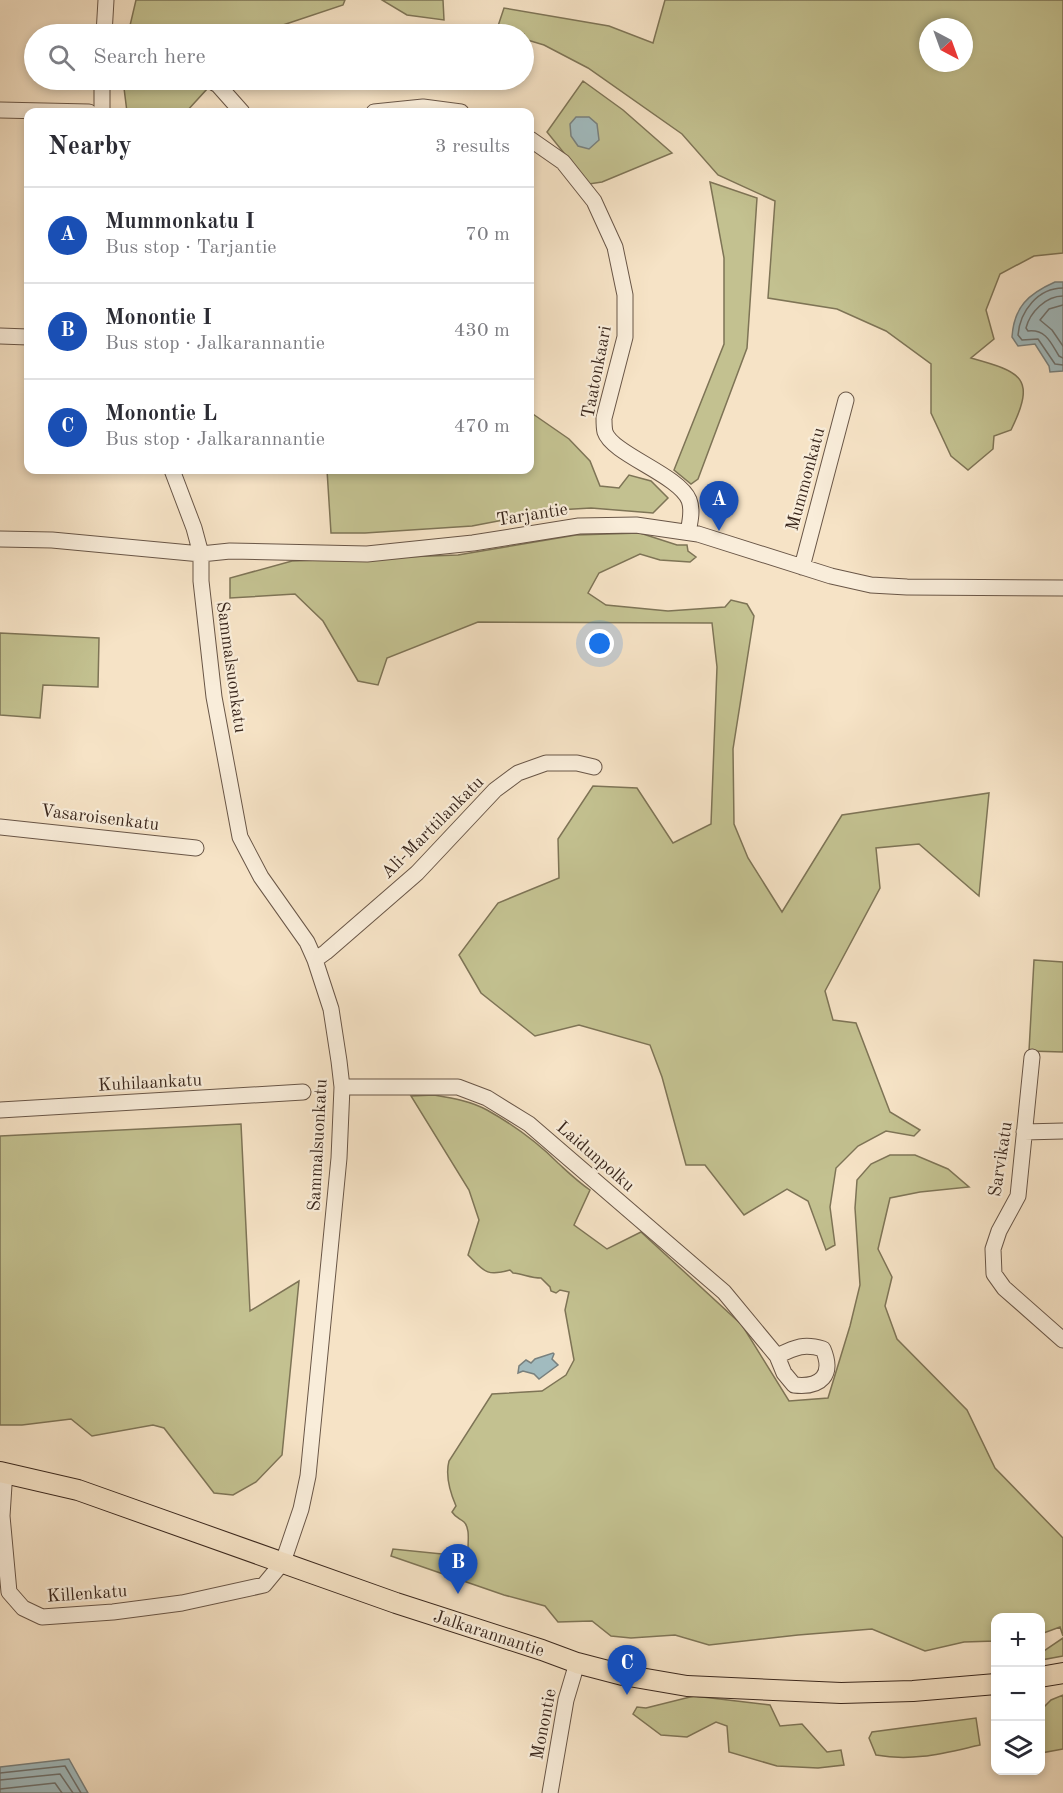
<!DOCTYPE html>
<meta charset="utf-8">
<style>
body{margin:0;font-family:"Old Standard TT",serif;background:#f2f2f3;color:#2b2b33}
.controls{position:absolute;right:18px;bottom:18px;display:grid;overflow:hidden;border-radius:12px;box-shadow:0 3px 9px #0003}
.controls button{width:54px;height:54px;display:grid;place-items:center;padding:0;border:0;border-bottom:2px solid #e1e1e2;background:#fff;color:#2b2b33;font:30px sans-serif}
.compass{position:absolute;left:919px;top:18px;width:54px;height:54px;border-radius:50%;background:#fff;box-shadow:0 3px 9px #0003;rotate:139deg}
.you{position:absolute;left:600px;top:644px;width:21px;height:21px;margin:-15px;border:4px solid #fff;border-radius:50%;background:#1a73e8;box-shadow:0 0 0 9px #1a73e833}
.badge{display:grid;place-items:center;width:39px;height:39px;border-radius:50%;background:#8f2418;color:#fff;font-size:20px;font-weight:700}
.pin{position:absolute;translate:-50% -50px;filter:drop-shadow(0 2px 3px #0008)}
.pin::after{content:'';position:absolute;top:32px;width:21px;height:18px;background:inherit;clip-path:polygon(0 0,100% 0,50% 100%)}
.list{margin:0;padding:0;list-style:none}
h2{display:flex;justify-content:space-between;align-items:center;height:78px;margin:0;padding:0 24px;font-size:26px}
h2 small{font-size:20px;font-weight:400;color:#7c7c81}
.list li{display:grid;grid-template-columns:39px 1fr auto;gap:18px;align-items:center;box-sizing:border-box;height:96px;padding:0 24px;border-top:2px solid #e1e1e2}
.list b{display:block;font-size:22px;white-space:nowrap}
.list p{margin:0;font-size:20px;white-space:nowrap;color:#7c7c81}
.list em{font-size:20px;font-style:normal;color:#7c7c81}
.icon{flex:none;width:33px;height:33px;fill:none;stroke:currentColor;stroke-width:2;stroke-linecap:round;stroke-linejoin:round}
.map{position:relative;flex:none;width:1063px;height:1793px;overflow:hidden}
.search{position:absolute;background:#fff;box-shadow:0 3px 9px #0003;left:24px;top:24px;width:510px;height:66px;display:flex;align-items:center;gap:15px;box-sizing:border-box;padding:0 21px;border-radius:33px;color:#7c7c81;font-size:22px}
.panel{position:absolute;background:#fff;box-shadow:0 3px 9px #0003;left:24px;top:108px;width:510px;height:366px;border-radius:12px}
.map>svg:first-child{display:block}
.green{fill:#c3c190;stroke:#7e7456;stroke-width:1.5;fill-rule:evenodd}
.water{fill:#a1bbbf;stroke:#78807e;stroke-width:1.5}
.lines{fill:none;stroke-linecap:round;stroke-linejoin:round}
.shore{stroke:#6e716e;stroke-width:1.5}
.minor-casing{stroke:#695647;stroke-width:17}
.major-casing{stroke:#3a271d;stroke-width:22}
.minor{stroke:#f9edda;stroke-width:15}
.major{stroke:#f6e3c6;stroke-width:20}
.labels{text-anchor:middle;stroke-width:4.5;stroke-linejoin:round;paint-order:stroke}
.street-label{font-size:18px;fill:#3a271d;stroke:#f9edda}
</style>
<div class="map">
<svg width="1063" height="1793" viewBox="0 0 1063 1793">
<rect width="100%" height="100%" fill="#f6e3c6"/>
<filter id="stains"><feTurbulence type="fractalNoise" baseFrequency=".00333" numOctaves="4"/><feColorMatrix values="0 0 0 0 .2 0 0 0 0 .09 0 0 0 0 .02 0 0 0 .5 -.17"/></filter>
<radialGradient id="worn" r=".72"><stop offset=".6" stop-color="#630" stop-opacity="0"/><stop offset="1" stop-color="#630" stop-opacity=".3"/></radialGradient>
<path class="green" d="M136,0H345L343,5L283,25L264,34H128Z
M382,0H443L444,20L407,15Z
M665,0H1063V253L1034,256L1000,274L986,310L994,339L971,358C1021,372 1037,377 1011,430L994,436L993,449L968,470L951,456L931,413V364L886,331L837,309L768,298L775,201L718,175L682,134L588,68L544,45L524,39V34H506L496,32L504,8L609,26L653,43ZM928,27H964V63H928Z
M123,80H178L207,89L186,112H127Z
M583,81L623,110L672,153L602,182L589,184L547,132Z
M710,182L757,198L747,348L698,479L691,484L674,470L724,344V258Z
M530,412L569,439L590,461L600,486L619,488L629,475L651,481L668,498L653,513L591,508L557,510L472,526L365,533H331L327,470H530Z
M640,533L677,545H687L688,551L696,557L690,562L660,560L640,554L599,573L588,593L606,605L668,611L725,607L731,600L747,604L754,616L733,749L734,824L748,858L782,912L842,815L989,793L979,896L919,844L876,848L880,888L825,991L833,1020L856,1023L890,1112L920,1130L914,1136L886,1131L858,1146L836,1168L830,1207L835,1245L826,1250L808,1201L787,1189L744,1215L705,1165H686L662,1077L650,1045L579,1025L535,1036L481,993L459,955L498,903L559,878L558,839L593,786L637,788L673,843L711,824L717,667L712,623L478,622L387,658L378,685L358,681L323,621L295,594L230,598V578L292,561L458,555L576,535Z
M0,633L99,638L98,687L43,685L40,718L0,715Z
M1034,960L1063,962V1052L1029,1051Z
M434,1095C452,1098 471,1101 487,1110C512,1124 538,1143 558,1163C569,1173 577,1181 590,1190L574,1225L607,1249L641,1232L742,1325L789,1401L828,1398L850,1326L860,1285L855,1208L857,1180L871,1164L890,1155H915L948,1169L969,1187L920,1192L890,1198L878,1249L892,1277L885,1306L897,1339L967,1410L995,1468L1063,1538V1636L1060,1627L1041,1634L1040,1618H996L995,1641L964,1642L925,1651L872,1629L798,1635L709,1645L675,1635L631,1638L611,1636L592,1621L558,1622L545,1606L504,1595L391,1556L393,1549L452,1555L468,1549C468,1540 470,1528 464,1522C459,1518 456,1518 452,1512L456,1506C450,1492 445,1476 449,1461L492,1394L542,1391L566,1375L574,1360L565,1310L569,1292L560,1290L556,1293L551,1291L550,1287L541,1278C531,1278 523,1274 513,1273L510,1270C486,1277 484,1271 468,1255L479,1220L469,1190L411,1096Z
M241,1124L250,1311L299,1281L282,1455L256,1482L233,1495L214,1493L164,1428L153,1425L92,1436L71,1419L22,1425H0V1136Z
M1063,1638V1656L1041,1660V1653Z
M1063,1695V1749L1041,1753V1710L1051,1700Z
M694,1696L770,1705L780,1726L802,1724L827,1752L841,1750L844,1765L818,1768L777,1766L729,1752L727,1726L716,1722L687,1737L661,1735L633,1714L637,1707L646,1708Z
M976,1718L980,1745C944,1753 913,1762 876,1755L869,1738L872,1732Z"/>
<path class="water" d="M576,117H589L597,124L599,140L589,149L578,146L571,136L570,124Z
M1055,282H1063V371L1050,372L1049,366L1035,344L1018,346L1012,337C1014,307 1028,294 1055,282Z
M553,1353L554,1354L552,1359L558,1365L539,1379L534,1374L523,1371L518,1373L519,1366L526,1360L531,1363L535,1359Z
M69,1759L88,1793H0V1767Z"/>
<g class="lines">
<path class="shore" d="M1063,288C1038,288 1020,311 1018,335L1022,340L1038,339L1055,364L1063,365
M1063,296C1046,296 1030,312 1026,328L1028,331C1046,329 1051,343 1059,356L1063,358
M1063,305L1049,309L1040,320L1052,330L1063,346
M0,1773L65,1766L81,1793
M0,1780L60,1774L73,1793
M0,1789L55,1783L62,1793"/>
<defs>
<path id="minor" d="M104,34L106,0
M102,80V112
M209,80L218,85L242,112
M0,110L89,112
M374,112L423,107L461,112
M530,139L563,162L594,201L615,247L625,295V337L604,418C604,422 604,428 605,432C612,454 679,475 689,500C693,510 690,522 688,532
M0,336L28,337
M0,539L52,540L201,554L230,551L367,554L473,543L579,526L636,525L698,534L831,576L871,585L907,587L1063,588
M802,567L846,400
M0,827L196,848
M315,960L326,952L417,873L495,790L518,773L546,763H577L594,767
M1032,1057L1018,1196L999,1231L993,1249L994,1274L1004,1288L1063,1340
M342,1087H458L487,1098L529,1124L724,1292L777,1356L784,1373L794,1385C821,1388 834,1375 823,1349C804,1343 796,1347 777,1356
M0,1110L303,1092
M1024,1132L1063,1131
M7,1473L4,1485L2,1516L9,1592L23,1608L42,1617L113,1612L182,1603L264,1585L283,1562L301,1509L308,1476L339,1158L342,1087L339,1061L331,1009L315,960L307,942L261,877L240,837L214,697L201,581V554L194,528L172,470
M550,1793L566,1700L577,1663"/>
<path id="major" d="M0,1472L78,1490L396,1603L542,1650L577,1663L623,1675L687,1686L841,1693L913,1691L996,1684
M1040,1677L1063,1673"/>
</defs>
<use href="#minor" class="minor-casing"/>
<use href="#major" class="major-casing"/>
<use href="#minor" class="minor"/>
<use href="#major" class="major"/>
</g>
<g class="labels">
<g class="street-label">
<text transform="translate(596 372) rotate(-79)" y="6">Taatonkaari</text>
<text transform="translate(805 479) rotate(-75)" y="6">Mummonkatu</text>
<text transform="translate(532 514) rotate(-9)" y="6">Tarjantie</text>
<text transform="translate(232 667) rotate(82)" y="6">Sammalsuonkatu</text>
<text transform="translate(100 817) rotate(7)" y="6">Vasaroisenkatu</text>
<text transform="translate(432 827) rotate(-45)" y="6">Ali-Marttilankatu</text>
<text transform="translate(150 1082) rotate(-3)" y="6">Kuhilaankatu</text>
<text transform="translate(317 1145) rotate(-87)" y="6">Sammalsuonkatu</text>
<text transform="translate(596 1156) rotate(41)" y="6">Laidunpolku</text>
<text transform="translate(1000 1159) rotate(-81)" y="6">Sarvikatu</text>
<text transform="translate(87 1593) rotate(-4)" y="6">Killenkatu</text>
<text transform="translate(489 1633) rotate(18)" y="6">Jalkarannantie</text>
<text transform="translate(543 1724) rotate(-79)" y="6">Monontie</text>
</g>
</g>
<rect width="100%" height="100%" filter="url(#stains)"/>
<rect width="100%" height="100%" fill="url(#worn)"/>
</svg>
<div class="controls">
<button>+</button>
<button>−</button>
<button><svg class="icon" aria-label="layers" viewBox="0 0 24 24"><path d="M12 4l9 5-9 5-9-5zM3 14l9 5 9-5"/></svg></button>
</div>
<svg class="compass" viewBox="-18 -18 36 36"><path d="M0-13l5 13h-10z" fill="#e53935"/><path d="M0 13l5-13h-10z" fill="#7c7c81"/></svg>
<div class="you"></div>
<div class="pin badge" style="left:719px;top:531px;background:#1a4fb4">A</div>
<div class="pin badge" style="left:458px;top:1594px;background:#1a4fb4">B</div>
<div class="pin badge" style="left:627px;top:1695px;background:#1a4fb4">C</div>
<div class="search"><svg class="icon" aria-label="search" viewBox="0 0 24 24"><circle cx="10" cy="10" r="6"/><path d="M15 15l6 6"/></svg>Search here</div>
<section class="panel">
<h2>Nearby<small>3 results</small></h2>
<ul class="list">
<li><span class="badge" style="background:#1a4fb4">A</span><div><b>Mummonkatu I</b><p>Bus stop · Tarjantie</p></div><em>70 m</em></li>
<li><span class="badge" style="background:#1a4fb4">B</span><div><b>Monontie I</b><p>Bus stop · Jalkarannantie</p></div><em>430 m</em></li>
<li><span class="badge" style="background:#1a4fb4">C</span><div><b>Monontie L</b><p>Bus stop · Jalkarannantie</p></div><em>470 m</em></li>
</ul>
</section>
</div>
